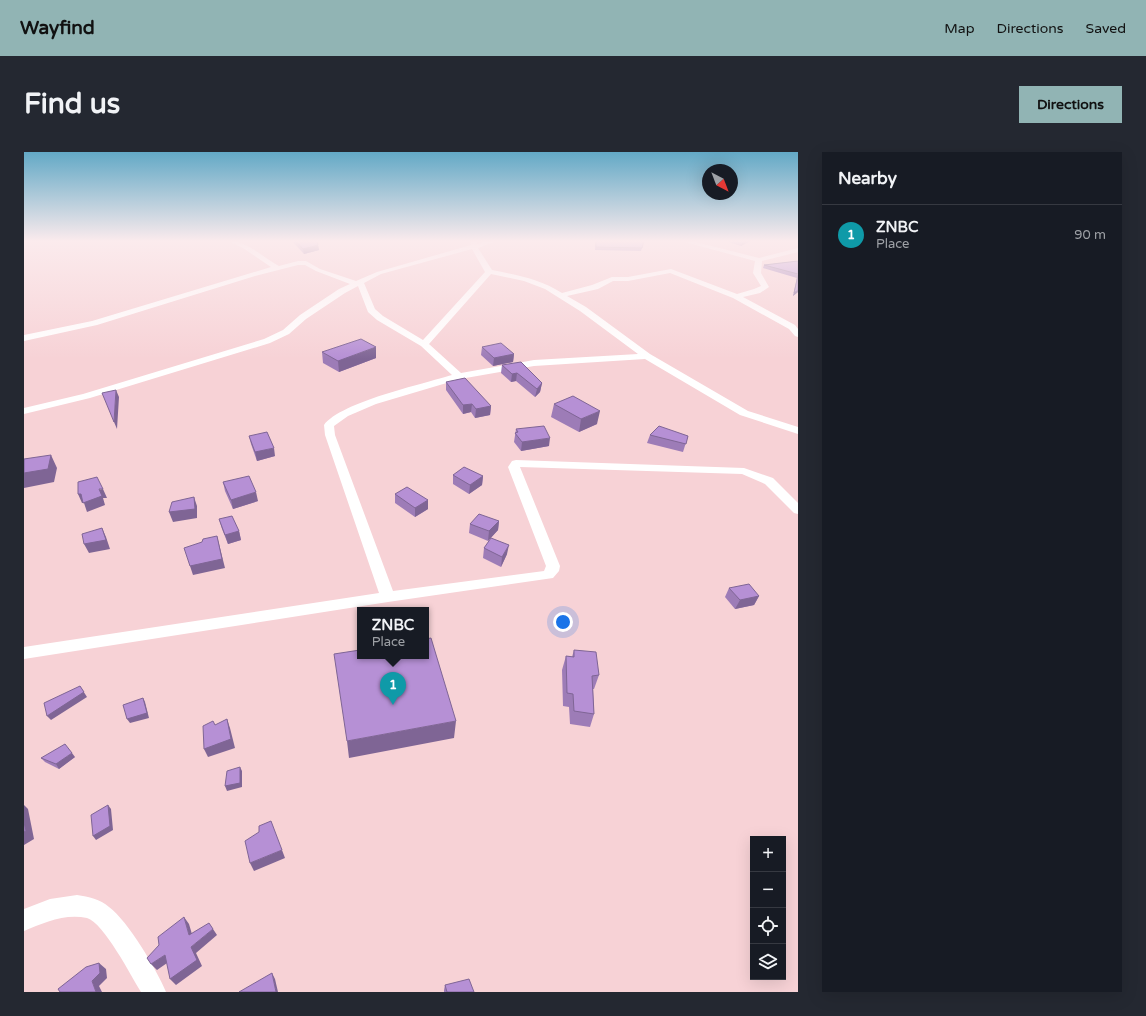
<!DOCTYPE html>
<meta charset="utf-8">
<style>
body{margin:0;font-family:"Varela Round",sans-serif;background:#242831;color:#f1f3f6}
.controls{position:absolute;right:12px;bottom:12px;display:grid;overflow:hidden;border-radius:0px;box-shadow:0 4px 16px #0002}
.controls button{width:36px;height:36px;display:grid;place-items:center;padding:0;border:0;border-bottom:1px solid #363941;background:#171b24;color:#f1f3f6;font:20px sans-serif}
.compass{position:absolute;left:678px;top:12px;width:36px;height:36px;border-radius:50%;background:#171b24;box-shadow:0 4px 16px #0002;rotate:138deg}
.you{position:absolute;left:539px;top:470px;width:14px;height:14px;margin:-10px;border:3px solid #fff;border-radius:50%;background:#1a73e8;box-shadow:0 0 0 6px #1a73e833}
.badge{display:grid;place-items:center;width:26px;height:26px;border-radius:50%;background:#91b4b4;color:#fff;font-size:13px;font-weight:700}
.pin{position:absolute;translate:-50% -33px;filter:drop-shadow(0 1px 2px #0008)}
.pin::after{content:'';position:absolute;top:21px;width:14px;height:12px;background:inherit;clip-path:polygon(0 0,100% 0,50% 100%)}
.popup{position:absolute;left:333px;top:455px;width:72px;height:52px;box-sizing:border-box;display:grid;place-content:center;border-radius:0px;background:#171b24;filter:drop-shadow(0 1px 3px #0005);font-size:13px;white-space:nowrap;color:#9ea1a6}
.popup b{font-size:15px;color:#f1f3f6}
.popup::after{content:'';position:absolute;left:50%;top:100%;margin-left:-8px;border:8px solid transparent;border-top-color:#171b24}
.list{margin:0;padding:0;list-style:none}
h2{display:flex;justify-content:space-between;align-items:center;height:52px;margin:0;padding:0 16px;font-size:17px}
h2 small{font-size:13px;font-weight:400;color:#9ea1a6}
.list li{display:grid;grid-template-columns:26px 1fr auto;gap:12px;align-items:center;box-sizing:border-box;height:60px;padding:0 16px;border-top:1px solid #363941}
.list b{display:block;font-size:15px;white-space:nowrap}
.list p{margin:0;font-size:13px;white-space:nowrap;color:#9ea1a6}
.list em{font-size:13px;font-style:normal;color:#9ea1a6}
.icon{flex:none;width:22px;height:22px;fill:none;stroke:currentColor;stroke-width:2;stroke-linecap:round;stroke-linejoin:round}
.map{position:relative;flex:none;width:774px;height:840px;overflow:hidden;border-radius:0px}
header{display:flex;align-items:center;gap:24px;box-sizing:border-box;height:56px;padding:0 20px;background:#91b4b4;color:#111}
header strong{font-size:19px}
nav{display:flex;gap:22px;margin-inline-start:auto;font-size:14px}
.intro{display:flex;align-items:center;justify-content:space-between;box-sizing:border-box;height:96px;padding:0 24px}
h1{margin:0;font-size:28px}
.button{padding:10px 18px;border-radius:0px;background:#91b4b4;color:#111;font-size:14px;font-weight:700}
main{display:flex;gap:24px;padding:0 24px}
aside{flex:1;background:#171b24;border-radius:0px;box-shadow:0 4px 16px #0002}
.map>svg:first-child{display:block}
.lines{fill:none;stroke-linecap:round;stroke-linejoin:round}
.minor{fill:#fff;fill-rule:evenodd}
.wall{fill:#9d7cb7}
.shaded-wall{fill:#7f6595}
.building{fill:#b690d5;stroke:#7f6595}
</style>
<header>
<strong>Wayfind</strong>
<nav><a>Map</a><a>Directions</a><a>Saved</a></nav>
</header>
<div class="intro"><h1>Find us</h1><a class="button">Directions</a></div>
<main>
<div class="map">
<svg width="774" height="840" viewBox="0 0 774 840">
<rect width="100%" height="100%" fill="#f7d2d6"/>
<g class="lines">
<path class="minor" d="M204,89C224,89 238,105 255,114L274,109H282L296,117L332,129L353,120L447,93V89H453V92L463,89H473L454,96L468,118C493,123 516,127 538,141L568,133L588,125H604L647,117L713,142L730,137L737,134L729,121L731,109L657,89H668L735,106L774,96V100L738,109L737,121L745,135L736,141L719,145L771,173L774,177V185L771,184L765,177L709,146L646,121L604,129H589L574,137L543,144L562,155L626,202L724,259L774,275V282L716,263L621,207L510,214L436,227L352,252L324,264L310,274L311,283L369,439L520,419L522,414L484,315L488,309L492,308L720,316L749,326L774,351V362L770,361L741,332L718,322L496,315L536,414L535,419L529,426L364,450L0,507V495L355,441L301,283L300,273C317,250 399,232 428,223L397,194L353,168L344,160L334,134L321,141L282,167L265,182L246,191L66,246L0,262V256L59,242L240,187L259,178L276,163L315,137L326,132L292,119L281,113H274L231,124L73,173L0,189V183L68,169L247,115L219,96ZM448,97L461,120L399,188L359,164L351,157L340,131L357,122ZM467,122L500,129L521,137L556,159L614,202L510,208L437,221L405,192Z
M53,743C65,745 76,747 85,755C104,769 133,818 142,840H117C107,824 80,771 63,766C41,761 19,771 0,779V757L26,747Z"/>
</g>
<path class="wall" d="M268,89H293L295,98L280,102Z
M571,89H620L617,99L571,98Z
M701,89H726L717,94Z
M774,109V140L769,144L773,126L739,116L740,113Z
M458,195L490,202L489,210L469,214L457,203Z
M298,200L352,206L315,220L299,211Z
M478,213L518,231L516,240L511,245L492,229L487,230L477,221Z
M422,230L467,254L466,263L451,266L447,260L439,262L422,238Z
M530,252L573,272L555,280L527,265Z
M492,277L525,294L497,299L490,290Z
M626,283L664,284L659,300L623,291Z
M225,284L251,304L233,309L227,292Z
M429,323L459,324L458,333L445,342L429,332Z
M199,330L234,349L209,357L201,339Z
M371,342L404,348V357L391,365L371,351Z
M195,367L215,379L217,388L204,392L198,377Z
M475,369L474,378L464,389L445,381L446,372Z
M460,396L483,402L477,415L459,406Z
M705,436L735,444L730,453L711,457L701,445Z
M550,498L575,523L570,537H569L570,562L566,575L546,572L545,555L539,554L538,518L542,504L548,505Z
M51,605L35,617L21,610L17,606Z
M421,833L450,840H420V838Z"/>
<path class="shaded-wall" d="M719,89H726L717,94Z
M294,93L295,98L280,102L279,97Z
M774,138V140L769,144L770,141Z
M352,195V206L315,220L314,209Z
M490,202L489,210L469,214L470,206Z
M493,221L492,229L487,230L488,222Z
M518,231L516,240L511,245L513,237Z
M92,238L95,245L93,277L90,270Z
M448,252L447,260L439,262V253Z
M467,254L466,263L451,266L452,257Z
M576,259L573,272L555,280L557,267Z
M526,286L525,294L497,299L498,290Z
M250,296L251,304L233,309L231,300Z
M27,303L33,316L30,330L0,336V321Z
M459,324L458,333L445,342L446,333Z
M79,337L83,346H79L81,353L63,360L60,351H58L54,342Z
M232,340L234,349L209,357L207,348Z
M170,345L173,354V366L149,370L145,360Z
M404,348V357L391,365V356Z
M475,369L474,378L464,389L465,379Z
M78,376L82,385L86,397L65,401L60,392Z
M215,379L217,388L204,392L201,383Z
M193,384L201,416L169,423L166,414Z
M485,393L483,402L477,415L478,405Z
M735,444L730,453L711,457L716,448Z
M56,534L63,545L27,568L23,564Z
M119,546L121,550L125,566L106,571L103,567Z
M203,567L206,576L211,596L184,605L180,597Z
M432,569L430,586L325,606L323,589Z
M48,601L51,605L35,617L32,612Z
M216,615L218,619V635L203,639L201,634Z
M0,653L4,657L10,687L0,693Z
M84,653L87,657L89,678L72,688L69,684Z
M258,698L261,706L230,719L226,711Z
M160,765L165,772L170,789L165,783Z
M189,777L193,783L172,801L178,814L152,833L146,827L167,795Z
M141,803L146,809L133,818L127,812Z
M75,811L82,817L83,826L75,834L78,840H72L68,829Z
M248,821L251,827L254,840H252Z"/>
<path class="building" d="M272,89H293L294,93L279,97Z
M572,89H620L618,96L572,95Z
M774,109V122L740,113Z
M774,123V138L770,141Z
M337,187L352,195L314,209L298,200Z
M477,191L490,202L470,206L458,195Z
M497,210L518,231L513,237L493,221L488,222L478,213Z
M441,226L467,254L452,257L448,252L439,253L422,230Z
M92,238L90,270L78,241Z
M549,244L576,259L557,267L530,252Z
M520,274L526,286L498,290L491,281L494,280L492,277Z
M635,274L664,284L662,292L626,283Z
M243,280L250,296L231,300L225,284Z
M27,303L24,317L0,321V307Z
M440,315L459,324L446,333L429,323Z
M225,324L232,340L207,348L199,330Z
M73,325L79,337H75L78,344L59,351L57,342H54V330Z
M383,335L404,348L391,356L371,342Z
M170,345L171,357L145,360L148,350Z
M455,362L475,369L465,379L446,372Z
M208,364L215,379L201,383L195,367Z
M78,376L82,388L60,392L58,382Z
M193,384L198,407L166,414L160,396L178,390L179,387Z
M467,386L485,393L478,405L460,396Z
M725,432L735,444L716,448L705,436Z
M407,486L432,569L323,589L310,502L336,498V504H402V487Z
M550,498L572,500L575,523L568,524L570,562L550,559L549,542L543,541L542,504L550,505Z
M56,534L60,540L23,564L20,551Z
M119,546L123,561L103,567L99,553Z
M203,567L207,587L180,597L179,574L189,569L191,573Z
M41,592L48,601L32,612L17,606Z
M216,615V631L201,634L203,619Z
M84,653L86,674L69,684L67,663Z
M247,669L258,698L226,711L221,689L235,680V674Z
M0,670L2,679L0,680Z
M160,765L165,783L185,771L189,777L167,795L173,808L146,827L141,803L127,812L123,806L135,793L134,785Z
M75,811L76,821L68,829L72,840H36L34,837L62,815Z
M248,821L252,840H215Z
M445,827L450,840H423L421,833Z"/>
<linearGradient id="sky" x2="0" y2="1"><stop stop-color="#63a9c6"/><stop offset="0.43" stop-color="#fbebed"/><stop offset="1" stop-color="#fbebed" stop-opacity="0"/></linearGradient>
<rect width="774" height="207" fill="url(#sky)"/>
</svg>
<div class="controls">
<button>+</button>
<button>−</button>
<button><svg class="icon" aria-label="locate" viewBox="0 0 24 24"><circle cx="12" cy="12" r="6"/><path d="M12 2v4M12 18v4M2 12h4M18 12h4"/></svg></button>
<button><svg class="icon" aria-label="layers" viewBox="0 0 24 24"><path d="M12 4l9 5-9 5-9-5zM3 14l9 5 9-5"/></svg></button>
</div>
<svg class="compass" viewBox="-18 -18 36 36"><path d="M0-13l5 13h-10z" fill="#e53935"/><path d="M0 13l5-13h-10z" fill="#9ea1a6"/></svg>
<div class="you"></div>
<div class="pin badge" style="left:369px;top:553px;background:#0f9aa8">1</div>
<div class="popup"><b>ZNBC</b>Place</div>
</div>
<aside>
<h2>Nearby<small></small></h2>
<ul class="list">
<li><span class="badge" style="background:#0f9aa8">1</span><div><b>ZNBC</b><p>Place</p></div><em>90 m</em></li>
</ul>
</aside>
</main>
